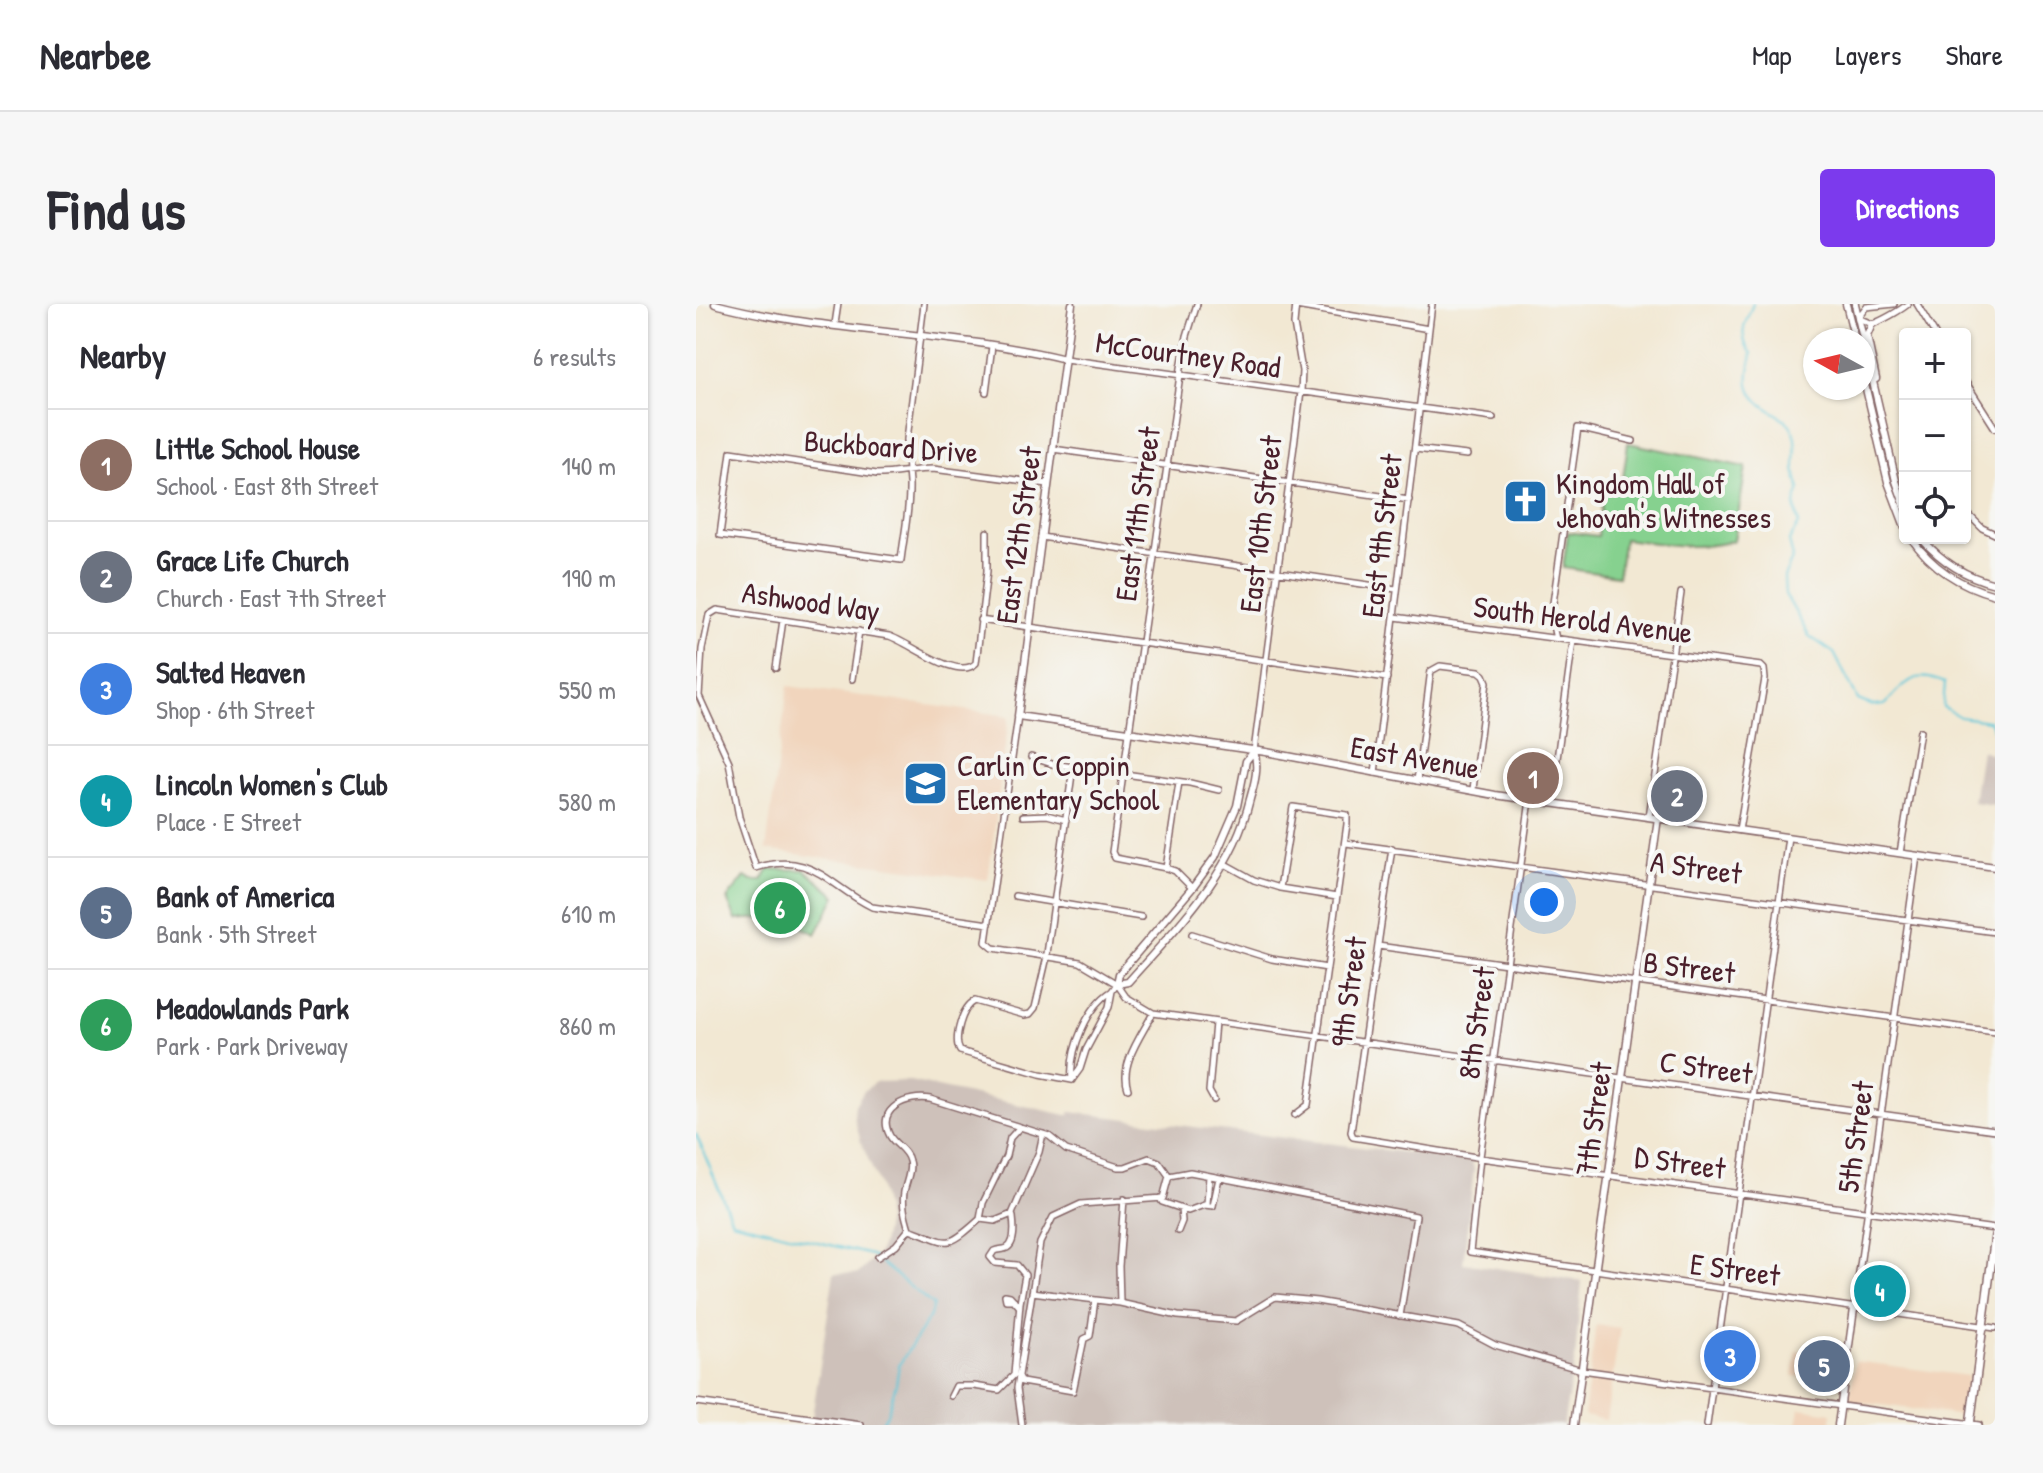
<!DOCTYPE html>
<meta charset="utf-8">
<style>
body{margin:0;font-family:"Patrick Hand",sans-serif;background:#f7f7f7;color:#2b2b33}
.controls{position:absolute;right:24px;top:24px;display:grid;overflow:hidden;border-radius:8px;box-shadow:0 2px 6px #0004}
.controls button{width:72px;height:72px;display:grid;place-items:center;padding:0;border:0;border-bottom:2px solid #e1e1e2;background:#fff;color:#2b2b33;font:40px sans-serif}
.compass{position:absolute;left:1107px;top:24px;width:72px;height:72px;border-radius:50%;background:#fff;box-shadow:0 2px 6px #0004;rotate:278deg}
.you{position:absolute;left:848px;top:598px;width:28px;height:28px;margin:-20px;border:6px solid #fff;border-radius:50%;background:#1a73e8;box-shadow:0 0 0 12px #1a73e833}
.badge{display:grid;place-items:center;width:52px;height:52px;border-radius:50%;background:#7c3aed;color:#fff;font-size:26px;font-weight:700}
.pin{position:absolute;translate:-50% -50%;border:4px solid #fff;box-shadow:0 2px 8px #0006}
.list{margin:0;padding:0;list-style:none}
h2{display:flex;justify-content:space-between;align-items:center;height:104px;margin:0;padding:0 32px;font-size:34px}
h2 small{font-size:26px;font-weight:400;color:#7c7c81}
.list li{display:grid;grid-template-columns:52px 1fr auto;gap:24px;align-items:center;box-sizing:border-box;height:112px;padding:0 32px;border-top:2px solid #e1e1e2}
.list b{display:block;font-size:30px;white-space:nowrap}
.list p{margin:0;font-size:26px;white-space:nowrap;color:#7c7c81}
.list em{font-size:26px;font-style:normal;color:#7c7c81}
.icon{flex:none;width:44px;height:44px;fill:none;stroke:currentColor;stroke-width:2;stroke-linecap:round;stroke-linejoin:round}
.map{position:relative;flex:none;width:1299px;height:1121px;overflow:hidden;border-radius:8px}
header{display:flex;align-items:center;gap:48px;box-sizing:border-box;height:112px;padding:0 40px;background:#fff;border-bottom:2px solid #e1e1e2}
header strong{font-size:38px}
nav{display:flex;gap:44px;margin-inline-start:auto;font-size:28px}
.intro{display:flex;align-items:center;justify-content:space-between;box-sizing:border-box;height:192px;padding:0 48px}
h1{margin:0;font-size:56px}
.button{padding:20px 36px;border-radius:8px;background:#7c3aed;color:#fff;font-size:28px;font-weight:700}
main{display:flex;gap:48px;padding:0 48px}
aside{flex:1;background:#fff;border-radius:8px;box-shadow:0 2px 6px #0004}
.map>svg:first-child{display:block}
.built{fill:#f1d5bd}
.industrial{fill:#cec1ba}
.green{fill:#86d18f;stroke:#68785d;stroke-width:2}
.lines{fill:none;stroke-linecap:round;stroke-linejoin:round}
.stream{stroke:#5fc8da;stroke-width:2}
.minor-casing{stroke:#856566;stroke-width:8}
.tertiary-casing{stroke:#856566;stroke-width:9}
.secondary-casing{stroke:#856566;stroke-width:9}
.primary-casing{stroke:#856566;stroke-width:10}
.minor{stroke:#fff;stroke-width:5}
.tertiary{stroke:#fff;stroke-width:6}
.secondary{stroke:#fff;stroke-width:6}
.primary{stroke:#fff;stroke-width:7}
.labels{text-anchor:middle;stroke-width:8;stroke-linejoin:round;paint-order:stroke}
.street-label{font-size:30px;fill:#4a1f2b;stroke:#f6f6f2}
.poi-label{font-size:30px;fill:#4a1f2b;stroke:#f6f6f2;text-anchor:start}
</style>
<header>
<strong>Nearbee</strong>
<nav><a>Map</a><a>Layers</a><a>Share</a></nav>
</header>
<div class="intro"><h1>Find us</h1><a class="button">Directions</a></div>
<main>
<aside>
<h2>Nearby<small>6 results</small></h2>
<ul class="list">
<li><span class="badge" style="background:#8d6e63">1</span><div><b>Little School House</b><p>School · East 8th Street</p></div><em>140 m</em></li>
<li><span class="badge" style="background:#6b7280">2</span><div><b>Grace Life Church</b><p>Church · East 7th Street</p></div><em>190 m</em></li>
<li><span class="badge" style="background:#3f7fe0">3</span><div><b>Salted Heaven</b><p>Shop · 6th Street</p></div><em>550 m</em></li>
<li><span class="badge" style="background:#0f9aa8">4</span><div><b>Lincoln Women's Club</b><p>Place · E Street</p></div><em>580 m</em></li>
<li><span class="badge" style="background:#5c6f8a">5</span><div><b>Bank of America</b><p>Bank · 5th Street</p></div><em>610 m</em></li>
<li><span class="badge" style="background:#2e9e5b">6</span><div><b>Meadowlands Park</b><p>Park · Park Driveway</p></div><em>860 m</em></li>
</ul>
</aside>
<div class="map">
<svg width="1299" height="1121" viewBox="0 0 1299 1121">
<rect width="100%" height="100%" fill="#f6f6f2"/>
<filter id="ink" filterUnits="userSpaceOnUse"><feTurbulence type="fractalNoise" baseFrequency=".0125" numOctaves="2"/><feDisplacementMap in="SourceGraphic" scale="16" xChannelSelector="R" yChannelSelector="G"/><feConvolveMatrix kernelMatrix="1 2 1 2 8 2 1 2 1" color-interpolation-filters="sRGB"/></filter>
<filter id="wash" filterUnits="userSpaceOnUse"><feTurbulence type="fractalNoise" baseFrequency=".006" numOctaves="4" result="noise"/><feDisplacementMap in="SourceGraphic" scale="32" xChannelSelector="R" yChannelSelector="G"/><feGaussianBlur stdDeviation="1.8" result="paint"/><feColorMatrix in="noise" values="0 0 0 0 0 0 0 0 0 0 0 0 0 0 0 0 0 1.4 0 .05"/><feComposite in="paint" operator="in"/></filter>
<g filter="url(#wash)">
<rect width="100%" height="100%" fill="#f2e8d3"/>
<path class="built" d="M92,382L313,412L292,576L70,546Z
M900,1021L924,1024L910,1116L888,1112Z
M1120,1036L1145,1040L1141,1078L1097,1072L1101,1047L1118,1050Z
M1159,1057L1272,1072L1268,1112L1156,1097L1154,1093Z
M1104,1104L1136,1109L1134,1121H1101Z"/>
<path class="industrial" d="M1285,446L1299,451V501L1277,498Z
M214,777L370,811H374V808L771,856L776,858L778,865L767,959L886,977L879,1054L867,1121H178L116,1114L138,969L162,970L181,951L186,941L191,915L184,883L165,838L158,813L159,801L167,788L179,778Z"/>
<path class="green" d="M932,139L1050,163L1038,236C1007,248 960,239 928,235L922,272L867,264L872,228L902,232L908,181H914L927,174Z
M73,565L109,566L140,592L120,630C87,613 78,612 40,616L31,595L49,573L56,577H66Z"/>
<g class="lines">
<path class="stream" d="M1057,0C1050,17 1040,32 1056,49C1055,60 1051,68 1053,80C1058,107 1093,108 1098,129C1103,150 1094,160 1104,185L1099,200L1103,220L1093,237L1097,253L1088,273L1089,290L1113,332L1138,349L1162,396L1177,402L1188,401C1211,379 1216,365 1249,379L1247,403L1264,413L1293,417L1299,429
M0,830L36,917L175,951L237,1001L234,1012L203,1061L200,1080L191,1110L184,1121"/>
</g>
</g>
<g filter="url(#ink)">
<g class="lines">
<defs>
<path id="minor" d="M228,0L211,135C210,150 212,164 213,179C214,205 208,231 205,256L24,231L35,148L181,170C201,170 218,165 237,165L352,180
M1198,0L1170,3L1162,14L1176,20C1184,18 1205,6 1212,0
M1221,0L1239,30
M600,2L733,25
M139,20L142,0
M369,55L797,114
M1269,77L1299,124
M290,88L296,42
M357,145L713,196
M719,145L771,151
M1269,207L1286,224L1299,230
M291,228V267L280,359C262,378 213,338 193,332L21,306L13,311L6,345L3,392L33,458L43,513L60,564C116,546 132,582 176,603L293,620
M345,233L700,285
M699,313L1065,362L1068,365L1069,375L1043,526
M284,316L691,374
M860,335L855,313L882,124L937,137
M80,364L87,316
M156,375L163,327
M322,412L290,638L297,644L384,658L421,680L430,693L457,709L1299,826
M558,447L605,88L606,67L598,20L600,0
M335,453L356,460L494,479L523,486
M679,469L736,0
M721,477L734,373L735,367L744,362L783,367L788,371L791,378L777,485
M834,496L784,853L774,948L1299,1024
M855,499L877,337
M327,512L351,511L370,516
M953,513L985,289
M650,539L1299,628
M696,544L655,828L657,833L792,855L1299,925
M1204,549L1224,427
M529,560L558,576L584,584
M470,564L483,478
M496,584L479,567L470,564L419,554L416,548L485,64L491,32L501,0
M319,592L445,613
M496,630L576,655L631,664
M682,642L1299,728
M376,775C373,746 391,703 416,687
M376,776L344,770L264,747C257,735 266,703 279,697L328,711L334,710L339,704L350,657L377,463
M376,776L384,765L390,746L413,703L416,687L421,680
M432,785C423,760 446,731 457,709
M518,796L513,787L519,719
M599,811L612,801L651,520V511L597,503L584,584L641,593
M464,894L466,898L492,907L508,901L517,902L523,874
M428,895L423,962L424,999L482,1012L540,1017L579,993L621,997L763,1022L799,1041L886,1066L1283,1121
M511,900L513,872
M316,910L343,848L347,830
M284,915L287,899L310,852L314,834L324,823
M213,925C254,939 249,947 284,915L299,917L316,910L317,913C318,921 320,939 311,944C307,946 302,945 298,947L294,953L299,959L321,961L329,971L324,999L318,1071L303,1086L278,1082H260L255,1092
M482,927L486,917L485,905
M182,953L200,941L213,925C209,912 206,901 208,888C210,878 216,866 213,857C211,846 199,841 194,832C179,804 212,791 234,795L353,832L370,846L422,863H429L453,854L463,858L473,872
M336,988L424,999
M318,996H310L309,991L314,992L323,1002
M1158,1005L1221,552
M323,1072L326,1078L377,1087L388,1035L394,1032L399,996
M0,1098L165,1121
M326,1121L321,1084L344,939L357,913L385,900L467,894L473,872L494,868L720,912L704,1012
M1011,1121L1092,533"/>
<path id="tertiary" d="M19,0C133,30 254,27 369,55
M376,0L322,412L570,448L799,491L1299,563
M558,447C563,463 559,478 554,495C536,570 482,622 432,678L421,680L423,670L498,582L519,553L541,502L550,457Z
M878,1121L962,514
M1142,1121L1158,1005"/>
<path id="secondary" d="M1150,0L1159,36
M1159,0L1200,177L1209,203
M1176,20L1171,32L1180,75
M1167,72L1192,178L1209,223
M1215,234C1236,264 1264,282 1299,291
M1225,234C1245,257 1270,273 1299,280"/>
<path id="primary" d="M1274,1121L1299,931"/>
</defs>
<use href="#minor" class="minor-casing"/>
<use href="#tertiary" class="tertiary-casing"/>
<use href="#secondary" class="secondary-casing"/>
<use href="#primary" class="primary-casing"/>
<use href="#minor" class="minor"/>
<use href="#tertiary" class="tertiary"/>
<use href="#secondary" class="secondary"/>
<use href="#primary" class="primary"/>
</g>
</g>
<defs>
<symbol id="church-square" viewBox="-11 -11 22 22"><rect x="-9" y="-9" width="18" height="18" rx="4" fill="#1f6fb2" stroke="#f6f6f2"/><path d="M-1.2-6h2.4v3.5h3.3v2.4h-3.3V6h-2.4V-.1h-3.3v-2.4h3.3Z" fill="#fff"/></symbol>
<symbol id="school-square" viewBox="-11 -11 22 22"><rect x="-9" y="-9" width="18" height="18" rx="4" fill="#1f6fb2" stroke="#f6f6f2"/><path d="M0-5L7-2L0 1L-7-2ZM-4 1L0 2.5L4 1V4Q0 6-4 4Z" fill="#fff"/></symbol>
</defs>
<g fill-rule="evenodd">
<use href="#church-square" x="804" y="172" width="51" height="51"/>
<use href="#school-square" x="204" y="454" width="51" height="51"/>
</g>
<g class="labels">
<g class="street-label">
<text transform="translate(492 51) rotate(8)" y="10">McCourtney Road</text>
<text transform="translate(195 143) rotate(4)" y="10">Buckboard Drive</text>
<text transform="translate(442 210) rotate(-82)" y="10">East 11th Street</text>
<text transform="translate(565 220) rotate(-83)" y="10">East 10th Street</text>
<text transform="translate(323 231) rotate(-82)" y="10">East 12th Street</text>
<text transform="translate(686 232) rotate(-83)" y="10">East 9th Street</text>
<text transform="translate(115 298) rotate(8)" y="10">Ashwood Way</text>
<text transform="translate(887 316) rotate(7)" y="10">South Herold Avenue</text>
<text transform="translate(719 454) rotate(10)" y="10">East Avenue</text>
<text transform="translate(1000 564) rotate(8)" y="10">A Street</text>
<text transform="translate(993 664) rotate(7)" y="10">B Street</text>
<text transform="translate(653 688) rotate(-82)" y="10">9th Street</text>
<text transform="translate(781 719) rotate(-82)" y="10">8th Street</text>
<text transform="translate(1010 764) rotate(8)" y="10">C Street</text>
<text transform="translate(898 815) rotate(-82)" y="10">7th Street</text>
<text transform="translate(1160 833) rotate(-82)" y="10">5th Street</text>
<text transform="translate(984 859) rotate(8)" y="10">D Street</text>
<text transform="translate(1039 966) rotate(8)" y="10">E Street</text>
</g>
<g class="poi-label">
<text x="860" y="190">Kingdom Hall of<tspan x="860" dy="34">Jehovah's Witnesses</tspan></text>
<text x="261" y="472">Carlin C Coppin<tspan x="261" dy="34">Elementary School</tspan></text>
</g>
</g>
</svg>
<div class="controls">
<button>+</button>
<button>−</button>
<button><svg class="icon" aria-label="locate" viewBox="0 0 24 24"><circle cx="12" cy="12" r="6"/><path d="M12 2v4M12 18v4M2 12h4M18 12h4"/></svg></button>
</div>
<svg class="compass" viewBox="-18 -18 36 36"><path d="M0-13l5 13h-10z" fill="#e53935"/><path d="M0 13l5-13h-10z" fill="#7c7c81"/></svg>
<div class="you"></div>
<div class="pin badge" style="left:837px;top:474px;background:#8d6e63">1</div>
<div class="pin badge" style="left:981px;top:492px;background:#6b7280">2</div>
<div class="pin badge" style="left:1034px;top:1052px;background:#3f7fe0">3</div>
<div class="pin badge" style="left:1184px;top:987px;background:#0f9aa8">4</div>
<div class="pin badge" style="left:1128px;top:1062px;background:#5c6f8a">5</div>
<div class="pin badge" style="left:84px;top:604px;background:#2e9e5b">6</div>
</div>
</main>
